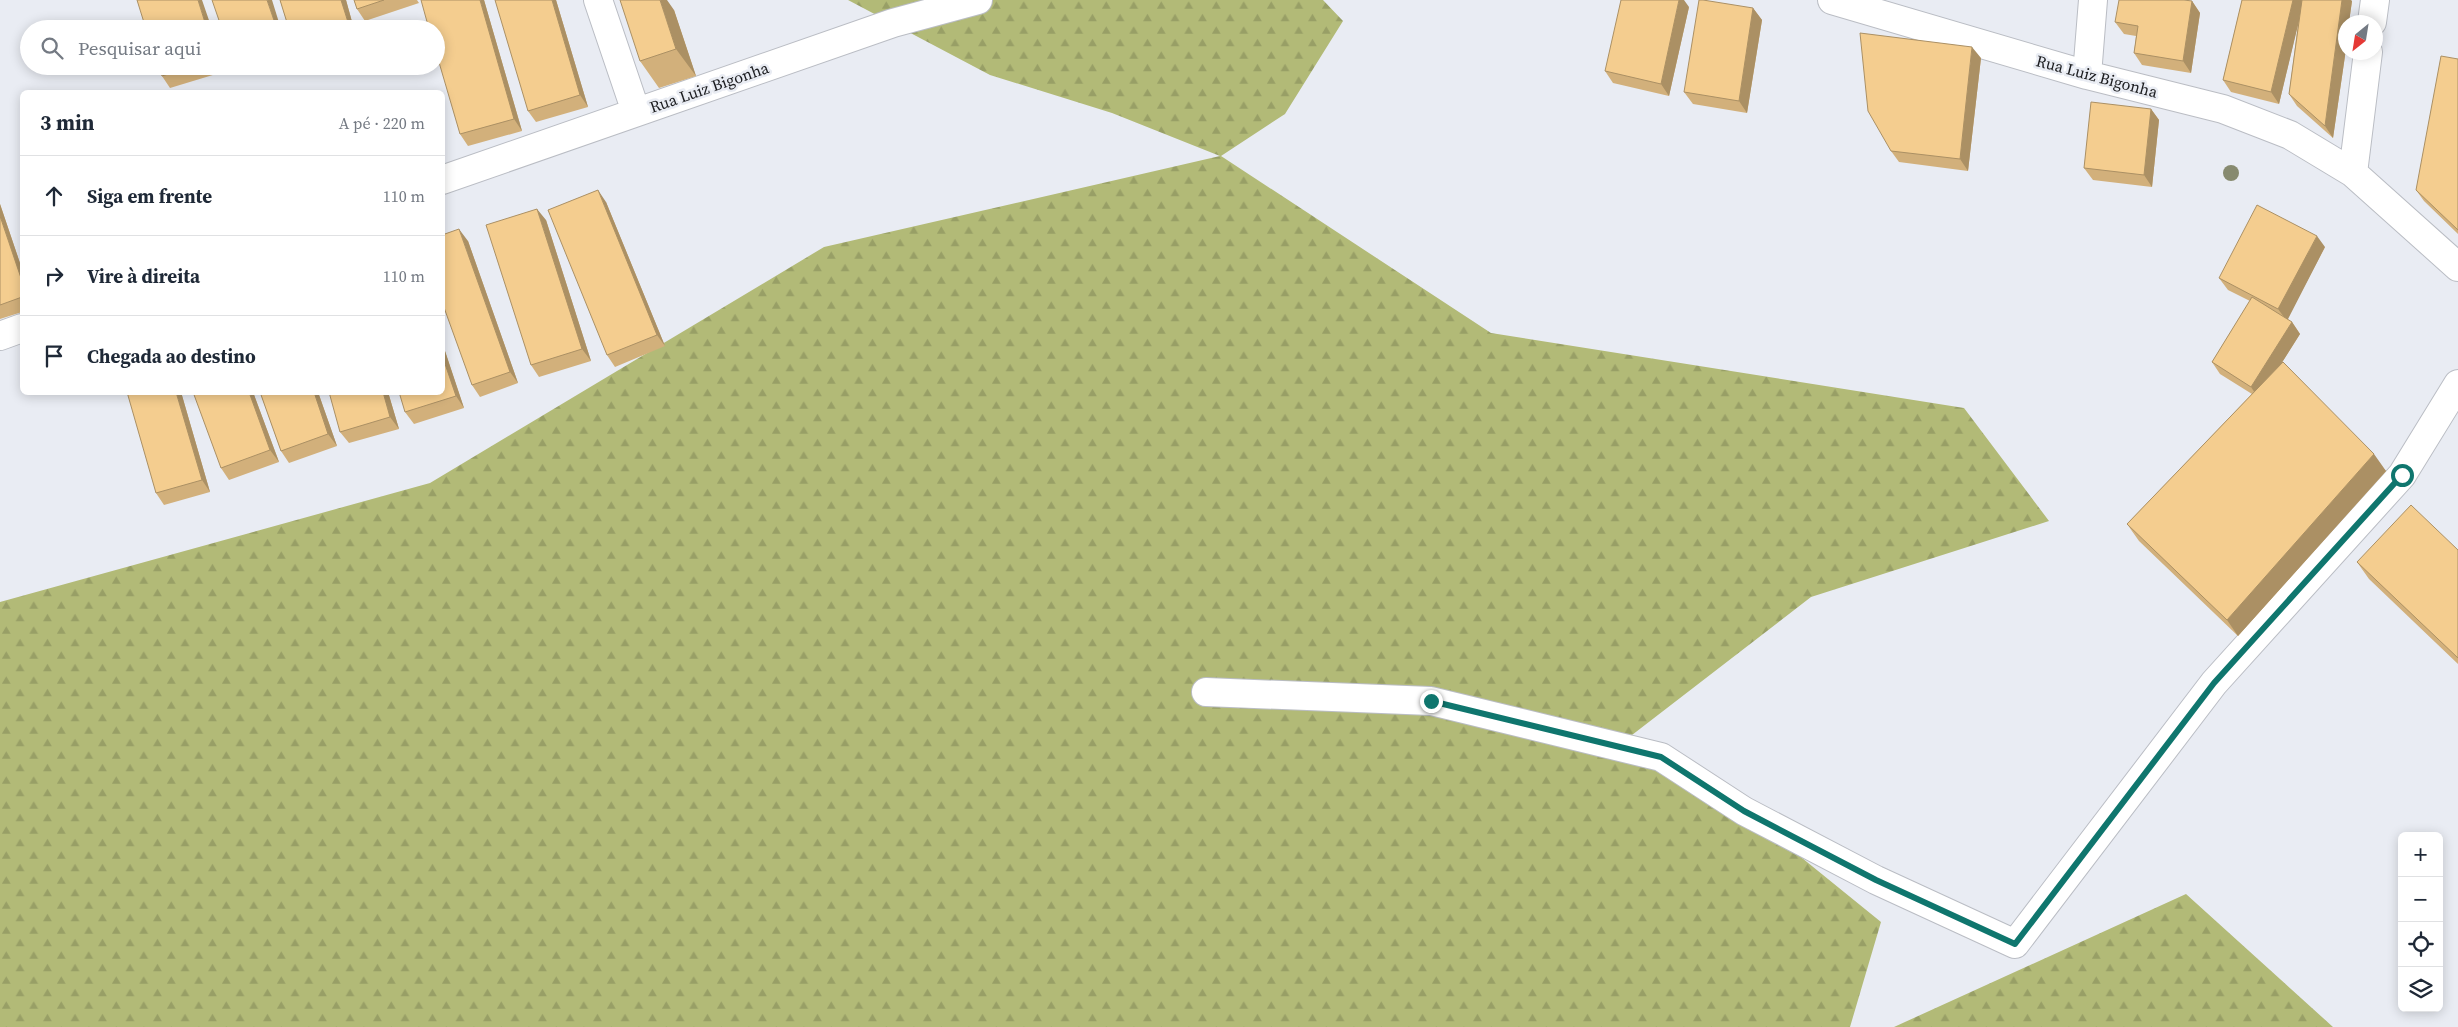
<!DOCTYPE html>
<html lang="pt">
<meta charset="utf-8">
<style>
body{margin:0;font-family:"Source Serif 4",serif;background:#f2f2f3;color:#1f2937}
.controls{position:absolute;right:15px;bottom:15px;display:grid;overflow:hidden;border-radius:8px;box-shadow:0 2px 12px #0003}
.controls button{width:45px;height:45px;display:grid;place-items:center;padding:0;border:0;border-bottom:1px solid #e0e1e3;background:#fff;color:#1f2937;font:25px sans-serif}
.compass{position:absolute;left:2338px;top:15px;width:45px;height:45px;border-radius:50%;background:#fff;box-shadow:0 2px 12px #0003;rotate:210deg}
.stop{position:absolute;width:15px;height:15px;margin:-11px;border:4px solid #0f766e;border-radius:50%;background:#fff}
.stop.end{background:#0f766e;border-color:#fff;box-shadow:0 1px 5px #0008}
.list{margin:0;padding:0;list-style:none}
h2{display:flex;justify-content:space-between;align-items:center;height:65px;margin:0;padding:0 20px;font-size:21px}
h2 small{font-size:16px;font-weight:400;color:#747a83}
.list li{display:grid;grid-template-columns:32px 1fr auto;gap:15px;align-items:center;box-sizing:border-box;height:80px;padding:0 20px;border-top:1px solid #e0e1e3}
.list b{display:block;font-size:19px;white-space:nowrap}
.list em{font-size:16px;font-style:normal;color:#747a83}
.icon{flex:none;width:28px;height:28px;fill:none;stroke:currentColor;stroke-width:2;stroke-linecap:round;stroke-linejoin:round}
.map{position:relative;flex:none;width:2458px;height:1027px;overflow:hidden}
.search{position:absolute;background:#fff;box-shadow:0 2px 12px #0003;left:20px;top:20px;width:425px;height:55px;display:flex;align-items:center;gap:12px;box-sizing:border-box;padding:0 18px;border-radius:28px;color:#747a83;font-size:19px}
.panel{position:absolute;background:#fff;box-shadow:0 2px 12px #0003;left:20px;top:90px;width:425px;height:305px;border-radius:8px}
.map>svg:first-child{display:block}
.forest{fill:url(#forest-firs)}
.lines{fill:none;stroke-linecap:round;stroke-linejoin:round}
.street-casing{stroke:#babdc4;stroke-width:30}
.street{stroke:#fff;stroke-width:28}
.tree{fill:#878a6f}
.wall{fill:#d2b07b}
.shaded-wall{fill:#ab9064}
.building{fill:#f4cd8f;stroke:#ab9064}
.route{stroke:#0f766e;stroke-width:6}
.labels{text-anchor:middle;stroke-width:5;stroke-linejoin:round;paint-order:stroke}
.street-label{font-size:16px;fill:#1a1b1e;stroke:#e9ecf3}
</style>
<div class="map">
<svg width="2458" height="1027" viewBox="0 0 2458 1027">
<defs>
<pattern id="forest-firs" width="22" height="20" patternUnits="userSpaceOnUse" patternTransform="scale(1.25)"><rect width="22" height="20" fill="#b2ba77"/><path d="M5 1l3.5 6h-7zM16 11l3.5 6h-7z" fill="#989f66"/></pattern>
</defs>
<rect width="100%" height="100%" fill="#e9ecf3"/>
<path class="forest" d="M848,0H1323L1343,21L1285,114L1221,156L1491,333L1964,408L2049,521L1811,597L1632,735L1661,757L1744,811L1881,922L1850,1027H0V602L430,483L824,247L1220,156L1112,113L990,75Z
M2186,894L2333,1027H1894Z"/>
<g class="lines">
<defs>
<path id="street" d="M598,0L636,112
M1832,0L2087,75L2223,109L2290,135L2353,173L2458,267
M2372,22L2375,0
M2087,75L2093,0
M2353,173L2368,52
M442,180L893,23L978,0
M0,336L22,328
M1206,692L1431,701L1661,757L1744,811L1876,880L2015,944L2214,683L2402,475L2458,384"/>
</defs>
<use href="#street" class="street-casing"/>
<use href="#street" class="street"/>
</g>
<circle class="tree" cx="2231" cy="173" r="8"/>
<path class="wall" d="M280,0H346L354,29H289Z
M354,0H417L419,3L365,21L357,9Z
M484,0L522,131L468,146L460,134Z
M556,0L588,107L536,122L528,111Z
M2242,0L2352,1L2349,22H2346V49L2333,138L2297,106L2289,94L2298,24L2279,104L2231,92L2223,80Z
M2192,1L2200,13L2191,73L2142,65L2134,53L2136,36L2124,34L2115,22Z
M1689,7L1669,96L1613,83L1605,71Z
M1753,8L1762,20L1747,113L1693,104L1684,92Z
M674,10L696,76L659,88L640,61Z
M1981,58L1968,171L1899,162L1891,151Z
M2458,59V234L2424,201L2416,190Z
M159,66H224L226,71L170,88L162,76Z
M2151,109L2159,120L2152,187L2093,180L2084,168Z
M606,202L665,346L615,367L607,355Z
M0,204L22,269V312L0,319Z
M546,220L591,361L539,377L531,365Z
M468,241L518,383L480,397L472,385Z
M2325,247L2287,319L2292,322L2300,334L2281,364L2386,471L2238,636L2139,541L2127,524L2252,394L2220,374L2212,362L2250,301L2228,290L2219,278Z
M442,342L464,408L414,424L405,412L442,392Z
M181,392L210,492L164,505L156,493Z
M253,392L279,462L229,480L221,468Z
M260,392H318L337,446L289,463L281,451Z
M388,392L399,429L349,443L340,432Z
M2458,550V664L2369,579L2357,562Z"/>
<path class="shaded-wall" d="M198,0H202L212,29H207Z
M267,0H272L281,29H277Z
M341,0H346L354,29H353L348,22Z
M480,0H484L522,131L514,119Z
M552,0H556L588,107L580,95Z
M660,0H667L674,10L696,76L676,49Z
M1679,0H1684L1689,7L1669,96L1661,84Z
M2293,0H2304L2279,104L2271,92Z
M2342,0H2351L2352,1L2349,22H2346V49L2333,138L2325,126Z
M2192,1L2200,13L2191,73L2183,61Z
M1753,8L1762,20L1747,113L1739,101Z
M1972,47L1981,58L1968,171L1960,159Z
M2151,109L2159,120L2152,187L2144,175Z
M598,190L606,202L665,346L657,335Z
M0,204L22,269V281L0,216Z
M537,209L546,220L591,361L582,349Z
M459,229L468,241L518,383L510,372Z
M2317,236L2325,247L2287,321L2278,309Z
M2292,322L2300,334L2259,399L2251,387Z
M442,342L464,408L456,396L442,355Z
M176,392H181L210,492L202,480Z
M249,392H253L279,462L270,450Z
M314,392H318L337,446L328,434Z
M383,392H388L399,429L390,417Z
M2374,454L2386,471L2238,636L2227,620Z"/>
<path class="building" d="M137,0H198L207,29H146Z
M212,0H267L277,29H222Z
M280,0H341L348,22L324,29H289Z
M354,0H384L357,9Z
M421,0H480L514,119L460,134L436,52V29H429Z
M495,0H552L580,95L528,111Z
M620,0H660L676,49L640,61Z
M1621,0H1679L1661,84L1605,71Z
M1699,0H1703L1753,8L1739,101L1684,92Z
M2119,0H2184L2192,1L2183,61L2134,53L2138,26L2115,22Z
M2242,0H2293L2271,92L2223,80Z
M2302,0H2342L2325,126L2289,94Z
M1860,33L1972,47L1960,159L1891,151L1868,111Z
M2441,56L2458,59V230L2416,190Z
M159,66H193L162,76Z
M2091,102L2151,109L2144,175L2084,168Z
M598,190L657,335L607,355L548,210Z
M2257,205L2317,236L2278,309L2219,278Z
M537,209L582,349L531,365L486,225Z
M0,216L22,281V297L0,305Z
M459,229L510,372L472,385L442,302V235Z
M2252,297L2292,322L2251,387L2212,362Z
M442,355L456,396L405,412L399,392H442Z
M2283,362L2374,454L2227,620L2127,524Z
M127,392H176L202,480L156,493Z
M193,392H249L270,450L221,468Z
M260,392H314L328,434L281,451Z
M329,392H383L390,417L340,432Z
M2411,505L2458,550V658L2357,562Z"/>
<g class="lines">
<path class="route" d="M1431,701L1661,757L1744,811L1876,880L2015,944L2214,683L2402,475"/>
</g>
<g class="labels">
<g class="street-label">
<text transform="translate(2097 76) rotate(15)" y="6">Rua Luiz Bigonha</text>
<text transform="translate(709 87) rotate(-19)" y="6">Rua Luiz Bigonha</text>
</g>
</g>
</svg>
<div class="controls">
<button>+</button>
<button>−</button>
<button><svg class="icon" aria-label="locate" viewBox="0 0 24 24"><circle cx="12" cy="12" r="6"/><path d="M12 2v4M12 18v4M2 12h4M18 12h4"/></svg></button>
<button><svg class="icon" aria-label="layers" viewBox="0 0 24 24"><path d="M12 4l9 5-9 5-9-5zM3 14l9 5 9-5"/></svg></button>
</div>
<svg class="compass" viewBox="-18 -18 36 36"><path d="M0-13l5 13h-10z" fill="#e53935"/><path d="M0 13l5-13h-10z" fill="#747a83"/></svg>
<div class="stop" style="left:2402px;top:475px"></div>
<div class="stop end" style="left:1431px;top:701px"></div>
<div class="search"><svg class="icon" aria-label="search" viewBox="0 0 24 24"><circle cx="10" cy="10" r="6"/><path d="M15 15l6 6"/></svg>Pesquisar aqui</div>
<section class="panel">
<h2>3 min<small>A pé · 220 m</small></h2>
<ul class="list">
<li><svg class="icon" aria-label="ahead" viewBox="0 0 24 24"><path d="M12 20V5M6 11l6-6 6 6"/></svg><div><b>Siga em frente</b></div><em>110 m</em></li>
<li><svg class="icon" aria-label="right" viewBox="0 0 24 24"><path d="M7 20v-9h11M14 6l5 5-5 5"/></svg><div><b>Vire à direita</b></div><em>110 m</em></li>
<li><svg class="icon" aria-label="arrive" viewBox="0 0 24 24"><path d="M6 21V4h12l-3 4 3 4H6"/></svg><div><b>Chegada ao destino</b></div></li>
</ul>
</section>
</div>
